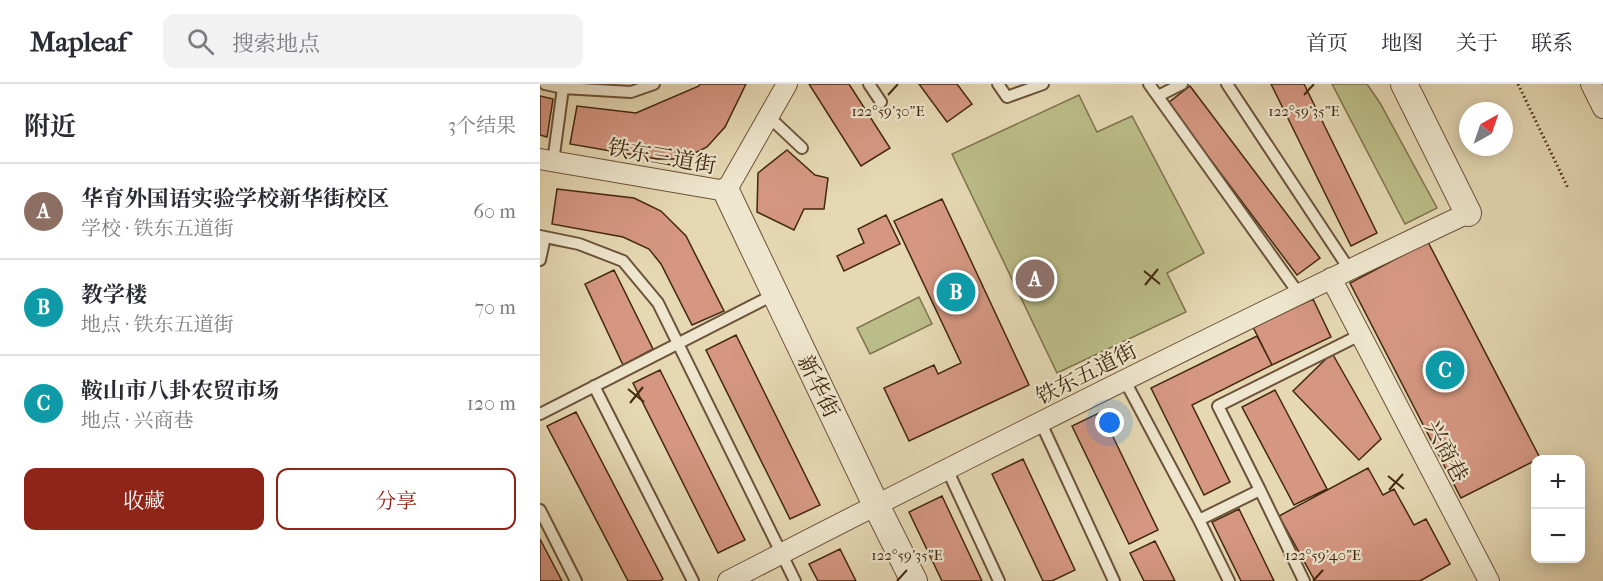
<!DOCTYPE html>
<html lang="zh">
<meta charset="utf-8">
<style>
body{margin:0;font-family:"IM FELL French Canon","Noto Serif SC",serif;background:#f2f2f3;color:#2b2b33}
.controls{position:absolute;right:18px;bottom:18px;display:grid;overflow:hidden;border-radius:12px;box-shadow:0 3px 15px #0003}
.controls button{width:54px;height:54px;display:grid;place-items:center;padding:0;border:0;border-bottom:2px solid #e1e1e2;background:#fff;color:#2b2b33;font:30px sans-serif}
.compass{position:absolute;left:919px;top:18px;width:54px;height:54px;border-radius:50%;background:#fff;box-shadow:0 3px 15px #0003;rotate:40deg}
.you{position:absolute;left:570px;top:339px;width:21px;height:21px;margin:-15px;border:4px solid #fff;border-radius:50%;background:#1a73e8;box-shadow:0 0 0 9px #1a73e833}
.badge{display:grid;place-items:center;width:39px;height:39px;border-radius:50%;background:#8f2418;color:#fff;font-size:20px;font-weight:700}
.pin{position:absolute;translate:-50% -50%;border:3px solid #fff;box-shadow:0 2px 6px #0006}
.list{margin:0;padding:0;list-style:none}
h2{display:flex;justify-content:space-between;align-items:center;height:78px;margin:0;padding:0 24px;font-size:26px}
h2 small{font-size:20px;font-weight:400;color:#7c7c81}
.list li{display:grid;grid-template-columns:39px 1fr auto;gap:18px;align-items:center;box-sizing:border-box;height:96px;padding:0 24px;border-top:2px solid #e1e1e2}
.list b{display:block;font-size:22px;white-space:nowrap}
.list p{margin:0;font-size:20px;white-space:nowrap;color:#7c7c81}
.list em{font-size:20px;font-style:normal;color:#7c7c81}
.actions{display:flex;gap:12px;padding:18px 24px}
.actions a{flex:1;padding:14px 0;border:2px solid #8f2418;border-radius:12px;text-align:center;font-size:21px;color:#8f2418}
.actions .main{background:#8f2418;color:#fff}
.icon{flex:none;width:33px;height:33px;fill:none;stroke:currentColor;stroke-width:2;stroke-linecap:round;stroke-linejoin:round}
.map{position:relative;flex:none;width:1063px;height:497px;overflow:hidden}
header{display:flex;align-items:center;gap:36px;box-sizing:border-box;height:84px;padding:0 30px;background:#fff;border-bottom:2px solid #e1e1e2}
header strong{font-size:28px}
nav{display:flex;gap:33px;margin-inline-start:auto;font-size:21px}
.search{width:420px;height:54px;background:#f2f2f3;display:flex;align-items:center;gap:15px;box-sizing:border-box;padding:0 21px;border-radius:12px;color:#7c7c81;font-size:22px}
main{display:flex}
aside{flex:1;background:#fff}
.map>svg:first-child{display:block}
.green{fill:#bbbd88;stroke:#7f724c;stroke-width:1.5}
.building{fill:#d59782;stroke:#432710;stroke-width:1.5}
.lines{fill:none;stroke-linecap:round;stroke-linejoin:round}
.service-casing{stroke:#6c5339;stroke-width:14}
.minor-casing{stroke:#6c5339;stroke-width:22}
.tertiary-casing{stroke:#6c5339;stroke-width:28}
.path{stroke:#432710;stroke-width:3;stroke-dasharray:1.5 3;stroke-linecap:butt}
.service{stroke:#eee6ce;stroke-width:10}
.minor{stroke:#eee6ce;stroke-width:20}
.tertiary{stroke:#eee6ce;stroke-width:26}
.ticks{fill:none;stroke:#432710;stroke-width:2}
.labels{text-anchor:middle;stroke-width:4.5;stroke-linejoin:round;paint-order:stroke}
.street-label{font-size:22px;fill:#432710;stroke:#eee6ce}
.ticks-label{font-size:15px;text-anchor:middle;fill:#432710;stroke:#eee6ce;stroke-width:4.5;stroke-linejoin:round;paint-order:stroke}
</style>
<header>
<strong>Mapleaf</strong>
<div class="search"><svg class="icon" aria-label="search" viewBox="0 0 24 24"><circle cx="10" cy="10" r="6"/><path d="M15 15l6 6"/></svg>搜索地点</div>
<nav><a>首页</a><a>地图</a><a>关于</a><a>联系</a></nav>
</header>
<main>
<aside>
<h2>附近<small>3个结果</small></h2>
<ul class="list">
<li><span class="badge" style="background:#8d6e63">A</span><div><b>华育外国语实验学校新华街校区</b><p>学校 · 铁东五道街</p></div><em>60 m</em></li>
<li><span class="badge" style="background:#0f9aa8">B</span><div><b>教学楼</b><p>地点 · 铁东五道街</p></div><em>70 m</em></li>
<li><span class="badge" style="background:#0f9aa8">C</span><div><b>鞍山市八卦农贸市场</b><p>地点 · 兴商巷</p></div><em>120 m</em></li>
</ul>
<div class="actions"><a class="main">收藏</a><a>分享</a></div>
</aside>
<div class="map">
<svg width="1063" height="497" viewBox="0 0 1063 497">
<rect width="100%" height="100%" fill="#e5d8b3"/>
<filter id="stains"><feTurbulence type="fractalNoise" baseFrequency=".00333" numOctaves="4"/><feColorMatrix values="0 0 0 0 .2 0 0 0 0 .09 0 0 0 0 .02 0 0 0 .5 -.17"/></filter>
<radialGradient id="worn" r=".72"><stop offset=".6" stop-color="#630" stop-opacity="0"/><stop offset="1" stop-color="#630" stop-opacity=".3"/></radialGradient>
<path class="green" d="M792,0H827L840,19L897,124L865,140Z
M539,11L557,48L592,32L664,169L627,189L646,228L517,289L412,70Z
M379,213L392,240L330,270L317,244Z"/>
<path class="building" d="M160,0H206L185,43L167,63L143,75H117L30,60L37,22L96,29L159,2Z
M269,0H309L350,64L321,82Z
M379,0H417L432,20L407,38Z
M731,0H764L837,149L811,162Z
M650,2L780,174L757,191L628,19Z
M0,12L13,15L7,53L0,51Z
M247,66L275,91L288,94L284,125H264L254,146L217,128L218,89Z
M17,105L94,114L121,127L146,152L184,227L152,241L121,180L109,165L83,153L12,140Z
M402,115L489,301L369,357L344,304L394,281L398,290L421,279L354,137Z
M346,131L360,160L304,187L297,172L324,159L318,145Z
M888,158L1000,374L921,414L810,199Z
M74,186L113,265L83,281L45,200Z
M773,215L791,253L732,281L713,243Z
M196,251L280,421L250,435L166,266Z
M717,252L732,281L652,321L690,398L664,411L611,304Z
M792,269L841,355L819,376L753,307Z
M120,286L205,456L178,469L93,299Z
M735,306L787,405L754,421L702,323Z
M36,328L123,495L120,497H88L7,342Z
M561,328L618,446L589,460L532,342Z
M483,375L535,486L512,497H503L452,390Z
M828,384L843,411L854,405L874,441L886,435L910,480L880,497H775L739,432Z
M402,412L442,497H402L369,428Z
M699,425L734,497H701L672,438Z
M0,455L22,497H0Z
M615,457L635,497H604L590,469Z
M300,465L316,497H278L269,480Z"/>
<g class="lines">
<defs>
<path id="service" d="M5,0L23,4L91,8L114,0
M329,0L341,18
M458,0L467,13L503,0
M609,0L759,210
M687,0L809,185
M618,12L642,0
M228,32L262,64
M13,78L23,4
M0,152L39,160L83,177L118,219L255,497
M0,176L5,153
M585,297L659,436L689,497
M54,302L153,497
M0,330L235,210
M501,339L574,497
M407,385L459,497
M720,406L678,322L820,251
M0,426L36,497
M659,436L720,406L764,497"/>
<path id="minor" d="M1051,0L1063,24
M0,75L186,107L247,0
M791,194L949,497
M188,497C433,371 679,247 928,129"/>
<path id="tertiary" d="M864,0L928,129
M186,107L336,421L374,497"/>
</defs>
<use href="#service" class="service-casing"/>
<use href="#minor" class="minor-casing"/>
<use href="#tertiary" class="tertiary-casing"/>
<path class="path" d="M978,0L1028,104"/>
<use href="#service" class="service"/>
<use href="#minor" class="minor"/>
<use href="#tertiary" class="tertiary"/>
</g>
<path class="ticks" d="M348,11L358,0M764,11L774,0M604,187L620,200M605,201L618,185M88,305L104,318M90,319L103,303M848,392L864,405M849,406L863,390M357,497L367,486M773,497L783,486"/>
<g class="labels">
<g class="street-label">
<text transform="translate(122 72) rotate(10)" y="8">铁东三道街</text>
<text transform="translate(546 289) rotate(-27)" y="8">铁东五道街</text>
<text transform="translate(279 302) rotate(64)" y="8">新华街</text>
<text transform="translate(907 367) rotate(62)" y="8">兴商巷</text>
</g>
</g>
<g class="ticks-label">
<text x="348" y="32">122°59'30"E</text>
<text x="764" y="32">122°59'35"E</text>
<text x="367" y="476">122°59'35"E</text>
<text x="783" y="476">122°59'40"E</text>
</g>
<rect width="100%" height="100%" filter="url(#stains)"/>
<rect width="100%" height="100%" fill="url(#worn)"/>
</svg>
<div class="controls">
<button>+</button>
<button>−</button>
</div>
<svg class="compass" viewBox="-18 -18 36 36"><path d="M0-13l5 13h-10z" fill="#e53935"/><path d="M0 13l5-13h-10z" fill="#7c7c81"/></svg>
<div class="you"></div>
<div class="pin badge" style="left:495px;top:195px;background:#8d6e63">A</div>
<div class="pin badge" style="left:416px;top:208px;background:#0f9aa8">B</div>
<div class="pin badge" style="left:905px;top:286px;background:#0f9aa8">C</div>
</div>
</main>
